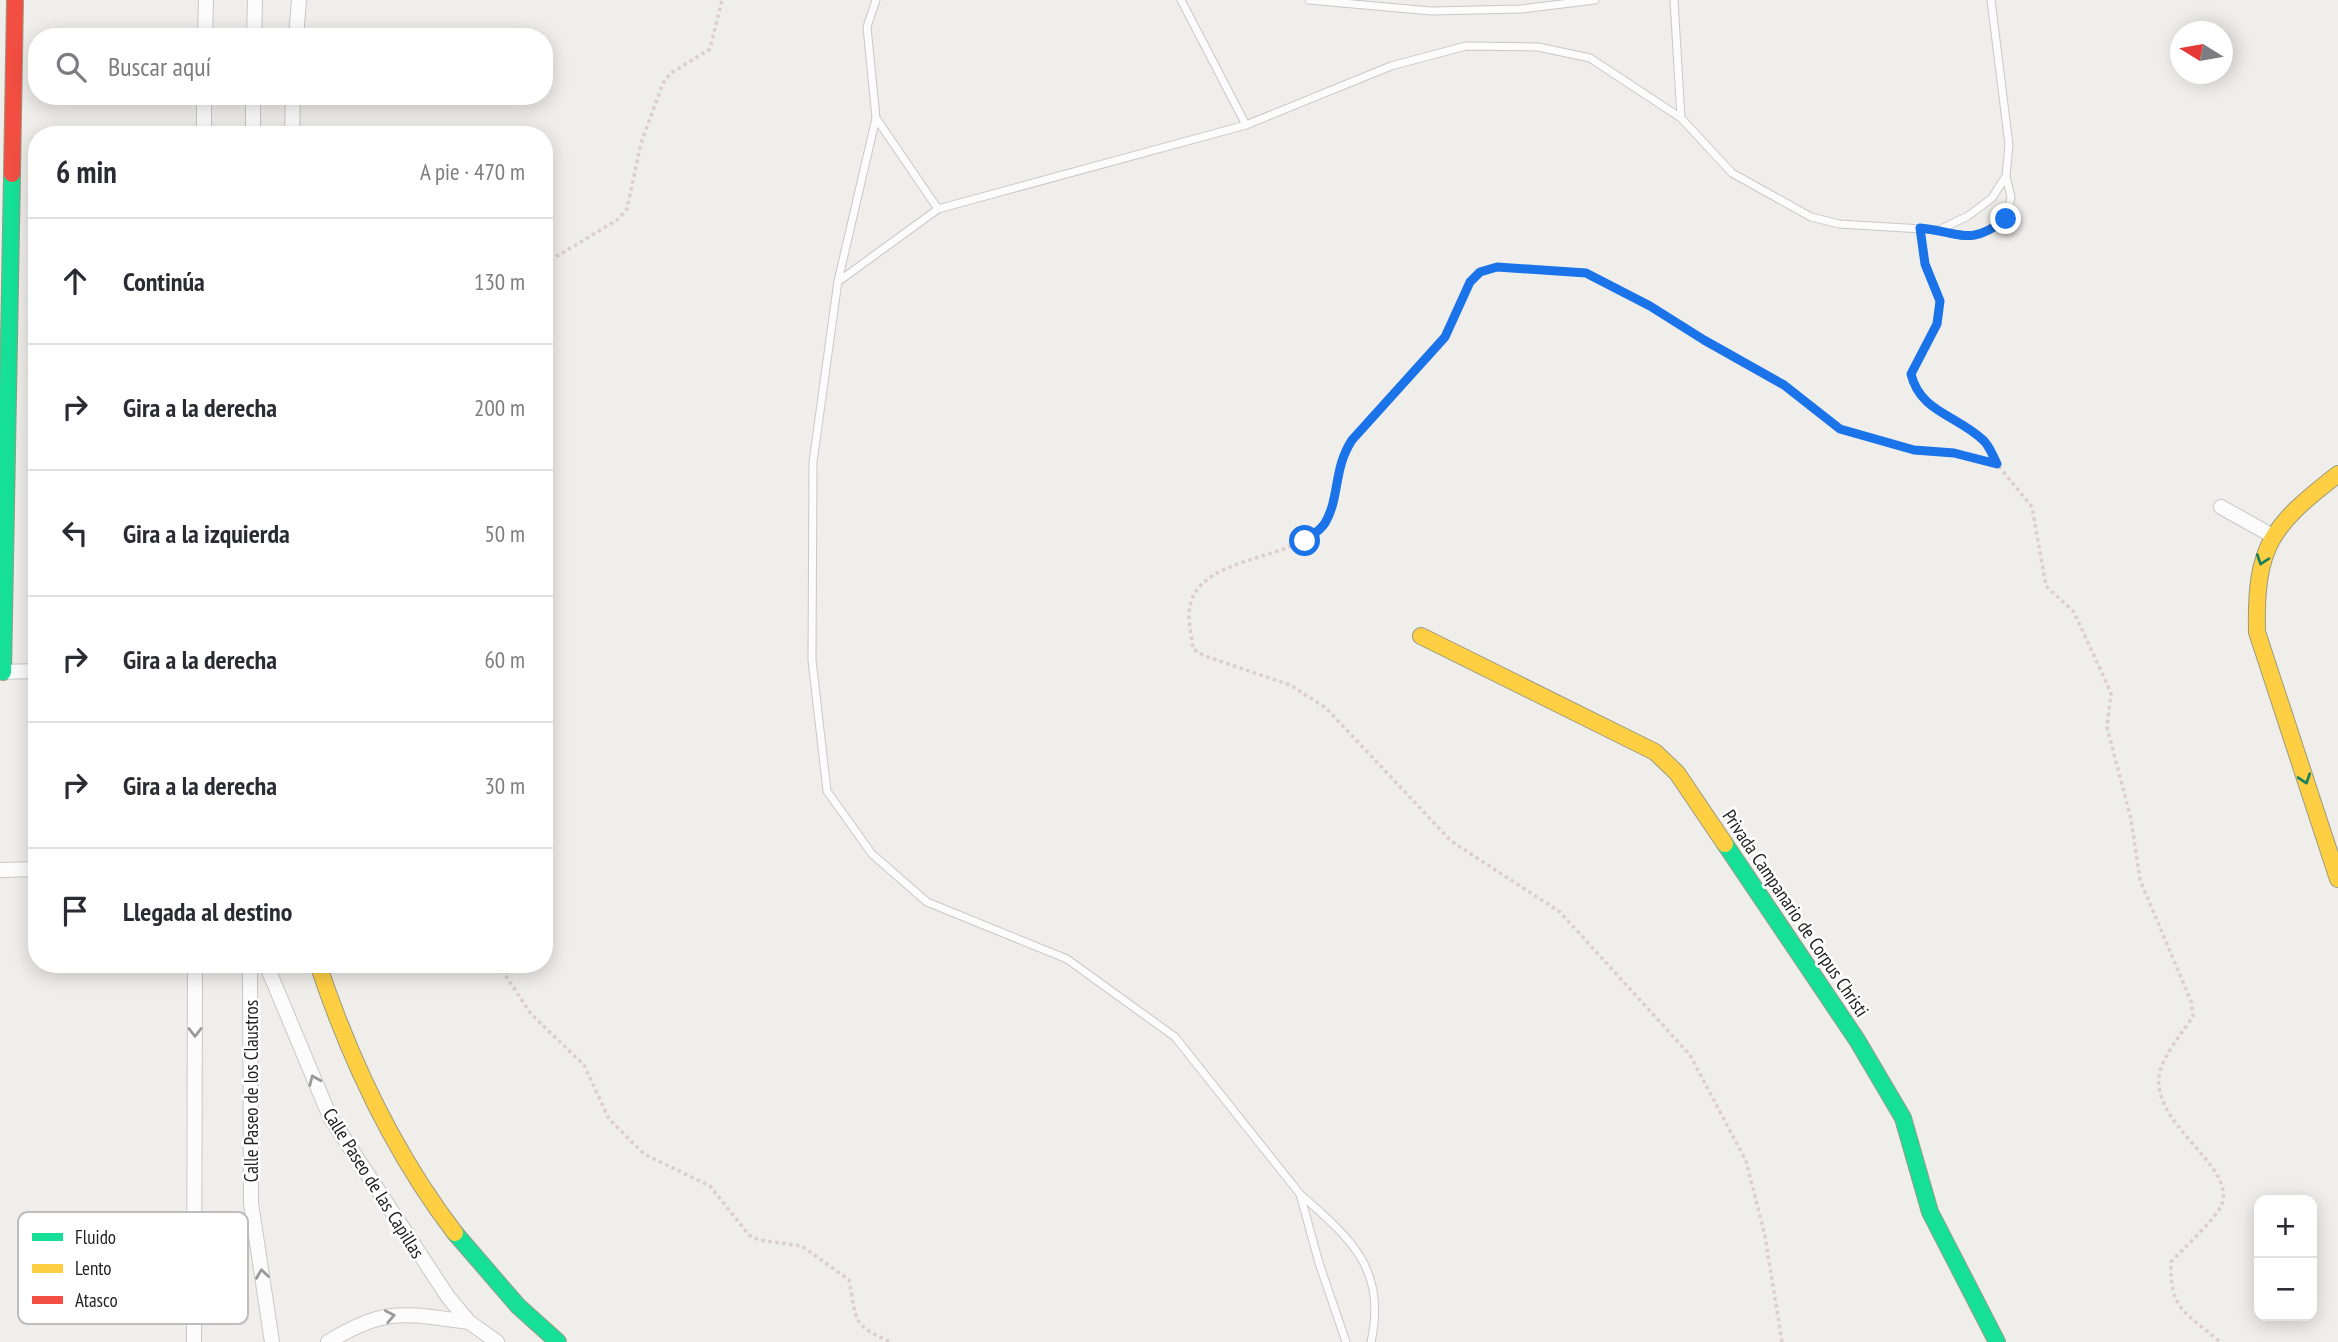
<!DOCTYPE html>
<html lang="es">
<meta charset="utf-8">
<style>
body{margin:0;font-family:"PT Sans Narrow",sans-serif;background:#f7f7f7;color:#2b2b33}
.controls{position:absolute;right:21px;bottom:21px;display:grid;overflow:hidden;border-radius:14px;box-shadow:0 4px 18px #0003}
.controls button{width:63px;height:63px;display:grid;place-items:center;padding:0;border:0;border-bottom:2px solid #e1e1e2;background:#fff;color:#2b2b33;font:35px sans-serif}
.compass{position:absolute;left:2170px;top:21px;width:63px;height:63px;border-radius:50%;background:#fff;box-shadow:0 4px 18px #0003;rotate:281deg}
.stop{position:absolute;width:21px;height:21px;margin:-16px;border:5px solid #1a73e8;border-radius:50%;background:#fff}
.stop.end{background:#1a73e8;border-color:#fff;box-shadow:0 2px 7px #0008}
.list{margin:0;padding:0;list-style:none}
h2{display:flex;justify-content:space-between;align-items:center;height:91px;margin:0;padding:0 28px;font-size:30px}
h2 small{font-size:23px;font-weight:400;color:#7c7c81}
.list li{display:grid;grid-template-columns:46px 1fr auto;gap:21px;align-items:center;box-sizing:border-box;height:126px;padding:0 28px;border-top:2px solid #e1e1e2}
.list b{display:block;font-size:26px;white-space:nowrap}
.list em{font-size:23px;font-style:normal;color:#7c7c81}
.icon{flex:none;width:38px;height:38px;fill:none;stroke:currentColor;stroke-width:2;stroke-linecap:round;stroke-linejoin:round}
.map{position:relative;flex:none;width:2338px;height:1342px;overflow:hidden}
.search{position:absolute;background:#fff;box-shadow:0 4px 18px #0003;left:28px;top:28px;width:525px;height:77px;display:flex;align-items:center;gap:18px;box-sizing:border-box;padding:0 24px;border-radius:28px;color:#7c7c81;font-size:26px}
.panel{position:absolute;background:#fff;box-shadow:0 4px 18px #0003;left:28px;top:126px;width:525px;height:847px;border-radius:28px}
.map>svg:first-child{display:block}
.lines{fill:none;stroke-linecap:round;stroke-linejoin:round}
.lane-casing{stroke:#c9c8c7;stroke-width:9}
.street-casing{stroke:#c9c8c7;stroke-width:16}
.fast-casing{stroke:#999a82;stroke-width:18}
.slow-casing{stroke:#999a82;stroke-width:18}
.jam-casing{stroke:#999a82;stroke-width:18}
.path{stroke:#dccecd;stroke-width:3.5;stroke-dasharray:3.5 3.5;stroke-linecap:butt}
.lane{stroke:#fdfcfc;stroke-width:7}
.street{stroke:#fdfcfc;stroke-width:14}
.fast{stroke:#16e098;stroke-width:16}
.slow{stroke:#ffcf43;stroke-width:16}
.jam{stroke:#f24e42;stroke-width:16}
.oneway{stroke:#1c815d}
.oneway2{stroke:#9a9a9a}
.route{stroke:#1a73e8;stroke-width:9}
.labels{text-anchor:middle;stroke-width:5;stroke-linejoin:round;paint-order:stroke}
.street-label{font-size:19px;fill:#222;stroke:#fff}
.key{fill:#fff;stroke:#bdbdbd;stroke-width:2}
.key-label{font-size:19px;fill:#222}
</style>
<div class="map">
<svg width="2338" height="1342" viewBox="0 0 2338 1342">
<rect width="100%" height="100%" fill="#f0eeeb"/>
<g class="lines">
<defs>
<path id="lane" d="M876,0L867,27L876,118L838,281L813,462L812,660L827,791L872,854L927,902L1067,959L1175,1037L1300,1194L1319,1263L1346,1342
M1181,0L1246,125
M1309,0L1431,11L1521,9L1595,0
M1674,0L1681,118
M876,118L938,209
M1940,230C1970,240 1981,237 2006,219L2011,197L2006,176
M839,281L938,209L1246,125L1391,66L1466,46L1538,47L1590,58L1681,118L1732,173L1811,217L1839,224L1939,230L1968,216L1992,198L2006,176L2009,145L1991,0
M1300,1194C1351,1239 1387,1269 1371,1342"/>
<path id="street" d="M205,37L206,0
M254,37L255,0
M296,37L299,0
M204,135V96
M253,135V96
M292,135L293,96
M2221,507L2271,535
M0,672L37,671
M0,870L37,869
M250,964L251,1203L272,1342
M266,964L330,1117L448,1297L469,1322L497,1342
M194,1342L195,964
M328,1342C387,1306 404,1314 469,1322"/>
<path id="fast" d="M3,672L12,174
M1725,844L1857,1040L1903,1118L1930,1212L1997,1342
M455,1233L518,1306L558,1342"/>
<path id="slow" d="M2338,474C2271,526 2255,546 2257,632L2338,879
M1421,636L1655,752L1677,773L1725,844
M318,964C350,1060 393,1152 455,1233"/>
<path id="jam" d="M12,174L15,0"/>
</defs>
<use href="#lane" class="lane-casing"/>
<use href="#street" class="street-casing"/>
<use href="#fast" class="fast-casing"/>
<use href="#slow" class="slow-casing"/>
<use href="#jam" class="jam-casing"/>
<path class="path" d="M1921,239C1923,261 1932,278 1938,298C1946,323 1922,353 1911,374C1921,417 1962,412 1986,442C1990,448 1993,456 1996,462
M544,264L617,220L627,209L641,143L663,83L671,73L710,49L722,0
M498,964L531,1014L584,1065L609,1119L644,1154L710,1186L749,1235L759,1240L802,1246L849,1280C857,1321 851,1325 891,1342
M1782,1342L1765,1236L1746,1161L1690,1055L1560,912L1451,841L1326,708L1290,685L1205,656L1193,649C1192,638 1189,627 1189,616C1189,553 1293,564 1324,525C1338,507 1333,479 1341,458C1343,452 1348,445 1352,440L1445,337L1470,282L1480,272L1497,267L1586,273L1650,306L1704,340L1784,385L1840,429L1914,450L1954,453L1997,464L2032,507L2046,586L2074,612L2111,693L2107,727L2131,819L2140,880L2191,1001L2193,1016C2183,1032 2165,1053 2160,1071C2147,1124 2239,1166 2221,1206C2215,1219 2182,1250 2171,1262C2169,1310 2187,1313 2220,1342"/>
<use href="#lane" class="lane"/>
<use href="#street" class="street"/>
<use href="#fast" class="fast"/>
<use href="#slow" class="slow"/>
<use href="#jam" class="jam"/>
</g>
<defs><path id="oneway-chevron" d="M-2-3.5L2.5 0L-2 3.5" fill="none" stroke-width="1.6" stroke-linecap="round" stroke-linejoin="round" transform="scale(1.75)"/></defs>
<g class="oneway">
<use href="#oneway-chevron" transform="translate(2262 560) rotate(109)"/>
<use href="#oneway-chevron" transform="translate(2305 779) rotate(72)"/>
</g>
<g class="oneway2">
<use href="#oneway-chevron" transform="translate(195 1032) rotate(90)"/>
<use href="#oneway-chevron" transform="translate(314 1080) rotate(-113)"/>
<use href="#oneway-chevron" transform="translate(262 1274) rotate(-98)"/>
<use href="#oneway-chevron" transform="translate(390 1316) rotate(-11)"/>
</g>
<g class="lines">
<path class="route" d="M1305,541C1311,536 1321,530 1325,523C1340,498 1333,469 1352,440L1445,337L1470,282L1480,272L1497,267L1586,273L1650,306L1704,340L1784,385L1840,429L1914,450L1954,453L1997,464C1993,456 1989,445 1983,440C1957,415 1920,412 1911,374L1937,324L1940,301L1925,264L1920,228C1961,232 1969,247 2006,219"/>
</g>
<g class="labels">
<g class="street-label">
<text transform="translate(1796 913) rotate(56)" y="7">Privada Campanario de Corpus Christi</text>
<text transform="translate(251 1091) rotate(-90)" y="7">Calle Paseo de los Claustros</text>
<text transform="translate(374 1183) rotate(58)" y="7">Calle Paseo de las Capillas</text>
</g>
</g>
<rect x="18" y="1212" width="230" height="112" rx="10" class="key"/>
<rect x="32" y="1233" width="31" height="8" fill="#16e098"/>
<rect x="32" y="1264" width="31" height="9" fill="#ffcf43"/>
<rect x="32" y="1296" width="31" height="8" fill="#f24e42"/>
<g class="key-label">
<text x="75" y="1244">Fluido</text>
<text x="75" y="1275">Lento</text>
<text x="75" y="1307">Atasco</text>
</g>
</svg>
<div class="controls">
<button>+</button>
<button>−</button>
</div>
<svg class="compass" viewBox="-18 -18 36 36"><path d="M0-13l5 13h-10z" fill="#e53935"/><path d="M0 13l5-13h-10z" fill="#7c7c81"/></svg>
<div class="stop" style="left:1305px;top:541px"></div>
<div class="stop end" style="left:2006px;top:219px"></div>
<div class="search"><svg class="icon" aria-label="search" viewBox="0 0 24 24"><circle cx="10" cy="10" r="6"/><path d="M15 15l6 6"/></svg>Buscar aquí</div>
<section class="panel">
<h2>6 min<small>A pie · 470 m</small></h2>
<ul class="list">
<li><svg class="icon" aria-label="ahead" viewBox="0 0 24 24"><path d="M12 20V5M6 11l6-6 6 6"/></svg><div><b>Continúa</b></div><em>130 m</em></li>
<li><svg class="icon" aria-label="right" viewBox="0 0 24 24"><path d="M7 20v-9h11M14 6l5 5-5 5"/></svg><div><b>Gira a la derecha</b></div><em>200 m</em></li>
<li><svg class="icon" aria-label="left" viewBox="0 0 24 24"><path d="M17 20v-9H6M10 6l-5 5 5 5"/></svg><div><b>Gira a la izquierda</b></div><em>50 m</em></li>
<li><svg class="icon" aria-label="right" viewBox="0 0 24 24"><path d="M7 20v-9h11M14 6l5 5-5 5"/></svg><div><b>Gira a la derecha</b></div><em>60 m</em></li>
<li><svg class="icon" aria-label="right" viewBox="0 0 24 24"><path d="M7 20v-9h11M14 6l5 5-5 5"/></svg><div><b>Gira a la derecha</b></div><em>30 m</em></li>
<li><svg class="icon" aria-label="arrive" viewBox="0 0 24 24"><path d="M6 21V4h12l-3 4 3 4H6"/></svg><div><b>Llegada al destino</b></div></li>
</ul>
</section>
</div>
